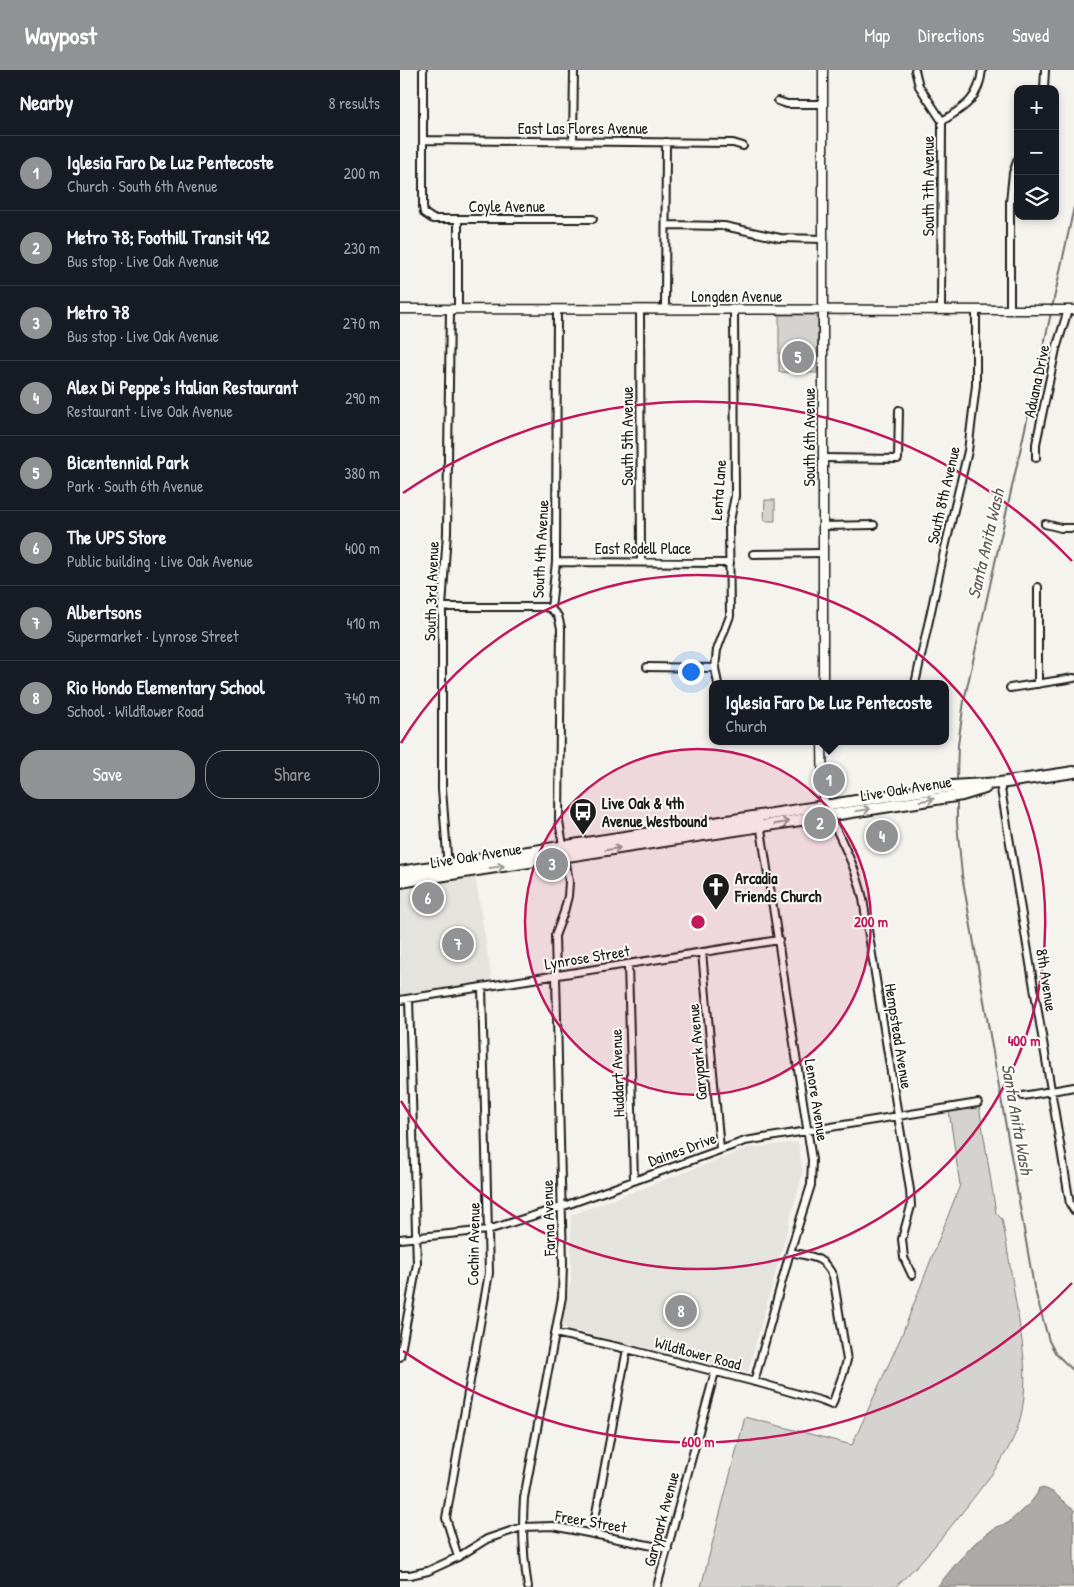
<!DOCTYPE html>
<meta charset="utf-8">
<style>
body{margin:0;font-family:"Patrick Hand",sans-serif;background:#242831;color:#f1f3f6}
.controls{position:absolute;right:15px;top:15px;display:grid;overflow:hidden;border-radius:10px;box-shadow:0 2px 8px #0003}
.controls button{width:45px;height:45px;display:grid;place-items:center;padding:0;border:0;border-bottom:1px solid #363941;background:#171b24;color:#f1f3f6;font:25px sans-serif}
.you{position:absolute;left:290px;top:601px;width:18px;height:18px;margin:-12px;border:4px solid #fff;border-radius:50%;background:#1a73e8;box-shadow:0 0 0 8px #1a73e833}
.badge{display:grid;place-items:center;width:32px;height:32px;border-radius:50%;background:#919294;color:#fff;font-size:16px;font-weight:700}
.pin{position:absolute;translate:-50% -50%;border:2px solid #fff;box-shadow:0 1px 5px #0006}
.popup{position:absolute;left:309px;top:610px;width:240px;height:65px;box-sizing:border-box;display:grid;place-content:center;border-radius:10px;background:#171b24;filter:drop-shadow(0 1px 4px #0005);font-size:16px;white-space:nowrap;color:#9ea1a6}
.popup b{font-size:19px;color:#f1f3f6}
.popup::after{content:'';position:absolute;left:50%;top:100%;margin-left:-10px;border:10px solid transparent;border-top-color:#171b24}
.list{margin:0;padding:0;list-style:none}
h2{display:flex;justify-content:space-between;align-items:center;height:65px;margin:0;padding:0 20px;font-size:21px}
h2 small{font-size:16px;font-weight:400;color:#9ea1a6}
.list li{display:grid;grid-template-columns:32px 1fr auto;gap:15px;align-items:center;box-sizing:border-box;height:75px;padding:0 20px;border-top:1px solid #363941}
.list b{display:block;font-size:19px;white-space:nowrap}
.list p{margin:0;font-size:16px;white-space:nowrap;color:#9ea1a6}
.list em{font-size:16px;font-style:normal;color:#9ea1a6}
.actions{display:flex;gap:10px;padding:15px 20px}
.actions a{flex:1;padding:11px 0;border:1px solid #919294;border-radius:20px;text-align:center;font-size:18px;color:#919294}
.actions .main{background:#919294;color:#fff}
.icon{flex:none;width:28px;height:28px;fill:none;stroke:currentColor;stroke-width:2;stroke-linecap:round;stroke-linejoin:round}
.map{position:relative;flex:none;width:674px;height:1517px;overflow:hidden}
header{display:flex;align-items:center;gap:30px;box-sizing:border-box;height:70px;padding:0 25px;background:#919294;color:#fff}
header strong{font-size:24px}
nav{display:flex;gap:28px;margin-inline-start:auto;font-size:18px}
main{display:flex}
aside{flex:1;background:#171b24}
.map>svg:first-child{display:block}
.built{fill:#e4e3de}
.green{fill:#d4d3cf;stroke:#787876}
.water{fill:#abaaa6;stroke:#72716f}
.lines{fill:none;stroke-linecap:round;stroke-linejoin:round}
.stream{stroke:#72716f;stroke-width:2}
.minor-casing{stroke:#1c1c1c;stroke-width:10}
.tertiary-casing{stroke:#1c1c1c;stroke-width:11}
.primary-casing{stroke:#1c1c1c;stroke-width:14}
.minor{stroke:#fdfcf7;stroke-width:6}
.tertiary{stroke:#fdfcf7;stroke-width:8}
.primary{stroke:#fdfcf7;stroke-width:10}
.oneway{stroke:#989794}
.ring{fill:none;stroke:#c2185b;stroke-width:2.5}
.labels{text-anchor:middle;stroke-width:4;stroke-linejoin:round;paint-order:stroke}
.street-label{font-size:16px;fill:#1c1c1c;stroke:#fdfcf7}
.poi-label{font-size:16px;font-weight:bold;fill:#1c1c1c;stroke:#fdfcf7;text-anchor:start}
.water-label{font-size:18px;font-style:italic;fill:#5c5c5a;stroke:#fdfcf7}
.centre{fill:#c2185b;stroke:#fdfcf7;stroke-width:2.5}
.ring-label{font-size:15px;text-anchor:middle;font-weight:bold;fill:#c2185b;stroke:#fdfcf7;stroke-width:4;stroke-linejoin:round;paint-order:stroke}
</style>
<header>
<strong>Waypost</strong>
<nav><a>Map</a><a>Directions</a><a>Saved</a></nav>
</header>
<main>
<aside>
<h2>Nearby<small>8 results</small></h2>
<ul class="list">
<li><span class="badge">1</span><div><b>Iglesia Faro De Luz Pentecoste</b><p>Church · South 6th Avenue</p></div><em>200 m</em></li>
<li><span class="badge">2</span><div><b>Metro 78; Foothill Transit 492</b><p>Bus stop · Live Oak Avenue</p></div><em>230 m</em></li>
<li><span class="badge">3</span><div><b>Metro 78</b><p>Bus stop · Live Oak Avenue</p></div><em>270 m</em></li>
<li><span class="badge">4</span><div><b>Alex Di Peppe's Italian Restaurant</b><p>Restaurant · Live Oak Avenue</p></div><em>290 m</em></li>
<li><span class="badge">5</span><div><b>Bicentennial Park</b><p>Park · South 6th Avenue</p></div><em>380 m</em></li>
<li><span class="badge">6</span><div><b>The UPS Store</b><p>Public building · Live Oak Avenue</p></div><em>400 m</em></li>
<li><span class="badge">7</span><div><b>Albertsons</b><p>Supermarket · Lynrose Street</p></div><em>410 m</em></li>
<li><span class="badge">8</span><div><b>Rio Hondo Elementary School</b><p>School · Wildflower Road</p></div><em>740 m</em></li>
</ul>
<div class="actions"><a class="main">Save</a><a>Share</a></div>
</aside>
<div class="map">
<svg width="674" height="1517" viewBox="0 0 674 1517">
<rect width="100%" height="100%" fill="#f4f3ee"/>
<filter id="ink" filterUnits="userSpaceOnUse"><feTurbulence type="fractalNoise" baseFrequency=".02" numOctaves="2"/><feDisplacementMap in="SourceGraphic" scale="10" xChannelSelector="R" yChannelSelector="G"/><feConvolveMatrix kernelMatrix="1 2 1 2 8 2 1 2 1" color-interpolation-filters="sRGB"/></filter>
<g filter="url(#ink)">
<path class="built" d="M75,805L92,911L0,925V817Z
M398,1072L403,1103L348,1302L165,1258L162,1250L171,1210V1145L349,1078Z"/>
<path class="green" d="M379,245H416L418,249L417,303L379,302Z
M365,430H375V451H364Z
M578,1029L596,1143L602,1149C607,1175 611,1202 615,1228C623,1274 634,1329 611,1373C600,1396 583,1415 568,1435C545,1464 522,1493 495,1517H301L345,1347L452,1375L501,1267L560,1115L548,1034Z"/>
<path class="water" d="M639,1418C655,1418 661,1432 674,1440V1517H537L559,1490L575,1473L596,1457L608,1453L631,1432L637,1424Z"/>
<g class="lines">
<path class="stream" d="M652,238L674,137
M557,708L558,675L564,631L651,243
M557,731V753L562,805L634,1217L649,1271L656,1284L674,1301"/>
<defs>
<path id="minor" d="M23,0V137L24,143L33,149H193
M515,0L519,16L542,51L541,240
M644,19L645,0
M378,31L387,34H423
M542,51C565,37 579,29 582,0
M23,70L333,73L343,76
M173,72L174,0
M58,149V239
M266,155L324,156L380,168L423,169
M240,239L241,492
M265,239L266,72
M610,240V132L613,103L618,89
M423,388L498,389L499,340
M636,388V374L656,279L668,240
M645,454L661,458H674
M423,456L474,455
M353,484L423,483
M156,492L330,493
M638,517V614
M42,537H145L151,539
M247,597L315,598L318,614
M315,598L317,580L330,546L329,456L335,426L334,240
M515,614L544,482L568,381L576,315V240
M610,618L674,608
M600,713L670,1134L674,1140
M428,742C442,772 456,797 463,829L510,1120L511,1136L502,1169L504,1188L512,1205
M48,798L42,719V537L47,463L50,239
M302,882L320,1079
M228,895L234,1110
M0,930L379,870
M623,1026L674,1017
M0,1169L88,1160L161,1137L345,1071L578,1033
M155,1263L227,1279L363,1314L422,1331L432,1335L444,1301L447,1290L433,1206C423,1185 411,1187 390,1182
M0,1287L17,1194L9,929
M354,1312L390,1182L411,1115L412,1090L360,753
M192,1464L227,1279
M58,1487L46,1448L89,1203L82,917
M0,1505H10L28,1501L58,1487L87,1469L122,1457L153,1456L268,1479
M128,1517C123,1487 122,1458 124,1428L162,1227L163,1193L155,866L164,842L168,826L169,812L159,751L161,558L158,546L151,539L156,492L157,239
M257,1517L315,1302"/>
<path id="tertiary" d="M0,239L674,240
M423,614V0
M422,671L423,728L426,736"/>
<path id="primary" d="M0,802L552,716L600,713L674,702
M0,812L542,728L562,725L585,718"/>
</defs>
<use href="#minor" class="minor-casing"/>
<use href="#tertiary" class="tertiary-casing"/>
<use href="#primary" class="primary-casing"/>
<use href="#minor" class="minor"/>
<use href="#tertiary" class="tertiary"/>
<use href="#primary" class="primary"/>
</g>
<defs><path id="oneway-shaft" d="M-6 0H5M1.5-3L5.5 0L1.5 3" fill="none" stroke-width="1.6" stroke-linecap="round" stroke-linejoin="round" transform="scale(1.25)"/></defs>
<g class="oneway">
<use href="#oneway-shaft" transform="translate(527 730) rotate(-9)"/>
<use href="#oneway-shaft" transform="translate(463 740) rotate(-9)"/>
<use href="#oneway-shaft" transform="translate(382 753) rotate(-9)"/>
<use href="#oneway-shaft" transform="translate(213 779) rotate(-9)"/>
<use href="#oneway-shaft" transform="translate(97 797) rotate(-8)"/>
</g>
</g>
<circle cx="298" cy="852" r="173" fill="#c2185b" fill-opacity=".12"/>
<g class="ring">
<circle cx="298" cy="852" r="173"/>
<path d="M1 673A347 347 0 1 1 1 1031"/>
<path d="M672 1213A520 520 0 0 1 3 1281M3 423A520 520 0 0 1 672 491"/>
</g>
<defs>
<symbol id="bus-pin" viewBox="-11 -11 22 30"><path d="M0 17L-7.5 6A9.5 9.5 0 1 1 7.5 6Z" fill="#1c1c1c" stroke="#fdfcf7"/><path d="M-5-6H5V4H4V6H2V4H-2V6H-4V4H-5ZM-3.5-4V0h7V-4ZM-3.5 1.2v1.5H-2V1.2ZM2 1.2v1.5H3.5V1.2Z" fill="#fff"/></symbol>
<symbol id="church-pin" viewBox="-11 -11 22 30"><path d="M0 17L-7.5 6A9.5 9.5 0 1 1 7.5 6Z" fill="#1c1c1c" stroke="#fdfcf7"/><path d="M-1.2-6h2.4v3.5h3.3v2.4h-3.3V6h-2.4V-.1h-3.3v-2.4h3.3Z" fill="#fff"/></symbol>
</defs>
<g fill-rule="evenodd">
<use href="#bus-pin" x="167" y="726" width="32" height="43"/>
<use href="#church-pin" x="300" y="801" width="32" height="43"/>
</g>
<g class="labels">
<g class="street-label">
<text x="183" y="64">East Las Flores Avenue</text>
<text transform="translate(528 116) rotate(-90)" y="6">South 7th Avenue</text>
<text x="107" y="142">Coyle Avenue</text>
<text x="337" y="232">Longden Avenue</text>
<text transform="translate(636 311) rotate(-78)" y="6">Aduana Drive</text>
<text transform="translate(227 366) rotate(-90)" y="6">South 5th Avenue</text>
<text transform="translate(409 367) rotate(-90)" y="6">South 6th Avenue</text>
<text transform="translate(318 420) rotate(-86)" y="6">Lenta Lane</text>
<text transform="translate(543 425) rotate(-77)" y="6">South 8th Avenue</text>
<text x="243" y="484">East Rodell Place</text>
<text transform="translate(140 479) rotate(-87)" y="6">South 4th Avenue</text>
<text transform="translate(31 521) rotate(-88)" y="6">South 3rd Avenue</text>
<text transform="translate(506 718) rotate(-9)" y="6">Live Oak Avenue</text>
<text transform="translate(76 785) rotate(-9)" y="6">Live Oak Avenue</text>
<text transform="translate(187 887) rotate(-9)" y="6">Lynrose Street</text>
<text transform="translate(647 910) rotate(81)" y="6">8th Avenue</text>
<text transform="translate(499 966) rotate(81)" y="6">Hempstead Avenue</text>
<text transform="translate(297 982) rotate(-95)" y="6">Garypark Avenue</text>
<text transform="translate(217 1003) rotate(-92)" y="6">Huddart Avenue</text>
<text transform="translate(417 1030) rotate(81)" y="6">Lenore Avenue</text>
<text transform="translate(282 1079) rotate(-20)" y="6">Daines Drive</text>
<text transform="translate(148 1148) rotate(-92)" y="6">Farna Avenue</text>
<text transform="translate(73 1174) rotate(-89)" y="6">Cochin Avenue</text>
<text transform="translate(298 1283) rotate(15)" y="6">Wildflower Road</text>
<text transform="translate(261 1449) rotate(-75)" y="6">Garypark Avenue</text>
<text transform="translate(191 1451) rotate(10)" y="6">Freer Street</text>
</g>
<g class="poi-label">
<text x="202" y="739">Live Oak &amp; 4th<tspan x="202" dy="18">Avenue Westbound</tspan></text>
<text x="335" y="814">Arcadia<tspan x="335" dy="18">Friends Church</tspan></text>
</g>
<g class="water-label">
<text transform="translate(586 474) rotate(-77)" y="6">Santa Anita Wash</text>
<text transform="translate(617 1049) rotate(80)" y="6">Santa Anita Wash</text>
</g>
</g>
<circle cx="298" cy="852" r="8" class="centre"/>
<g class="ring-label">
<text x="471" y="857">200 m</text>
<text x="624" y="976">400 m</text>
<text x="298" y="1377">600 m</text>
</g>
</svg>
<div class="controls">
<button>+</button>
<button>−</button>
<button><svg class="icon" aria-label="layers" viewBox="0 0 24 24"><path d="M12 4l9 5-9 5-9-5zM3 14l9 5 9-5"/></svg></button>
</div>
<div class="you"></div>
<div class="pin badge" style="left:429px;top:710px">1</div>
<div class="popup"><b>Iglesia Faro De Luz Pentecoste</b>Church</div>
<div class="pin badge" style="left:420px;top:753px">2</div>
<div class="pin badge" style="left:152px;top:794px">3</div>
<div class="pin badge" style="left:482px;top:766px">4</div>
<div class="pin badge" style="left:398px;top:287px">5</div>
<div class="pin badge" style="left:28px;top:828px">6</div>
<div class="pin badge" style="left:58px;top:874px">7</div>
<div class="pin badge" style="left:281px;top:1241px">8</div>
</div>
</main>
